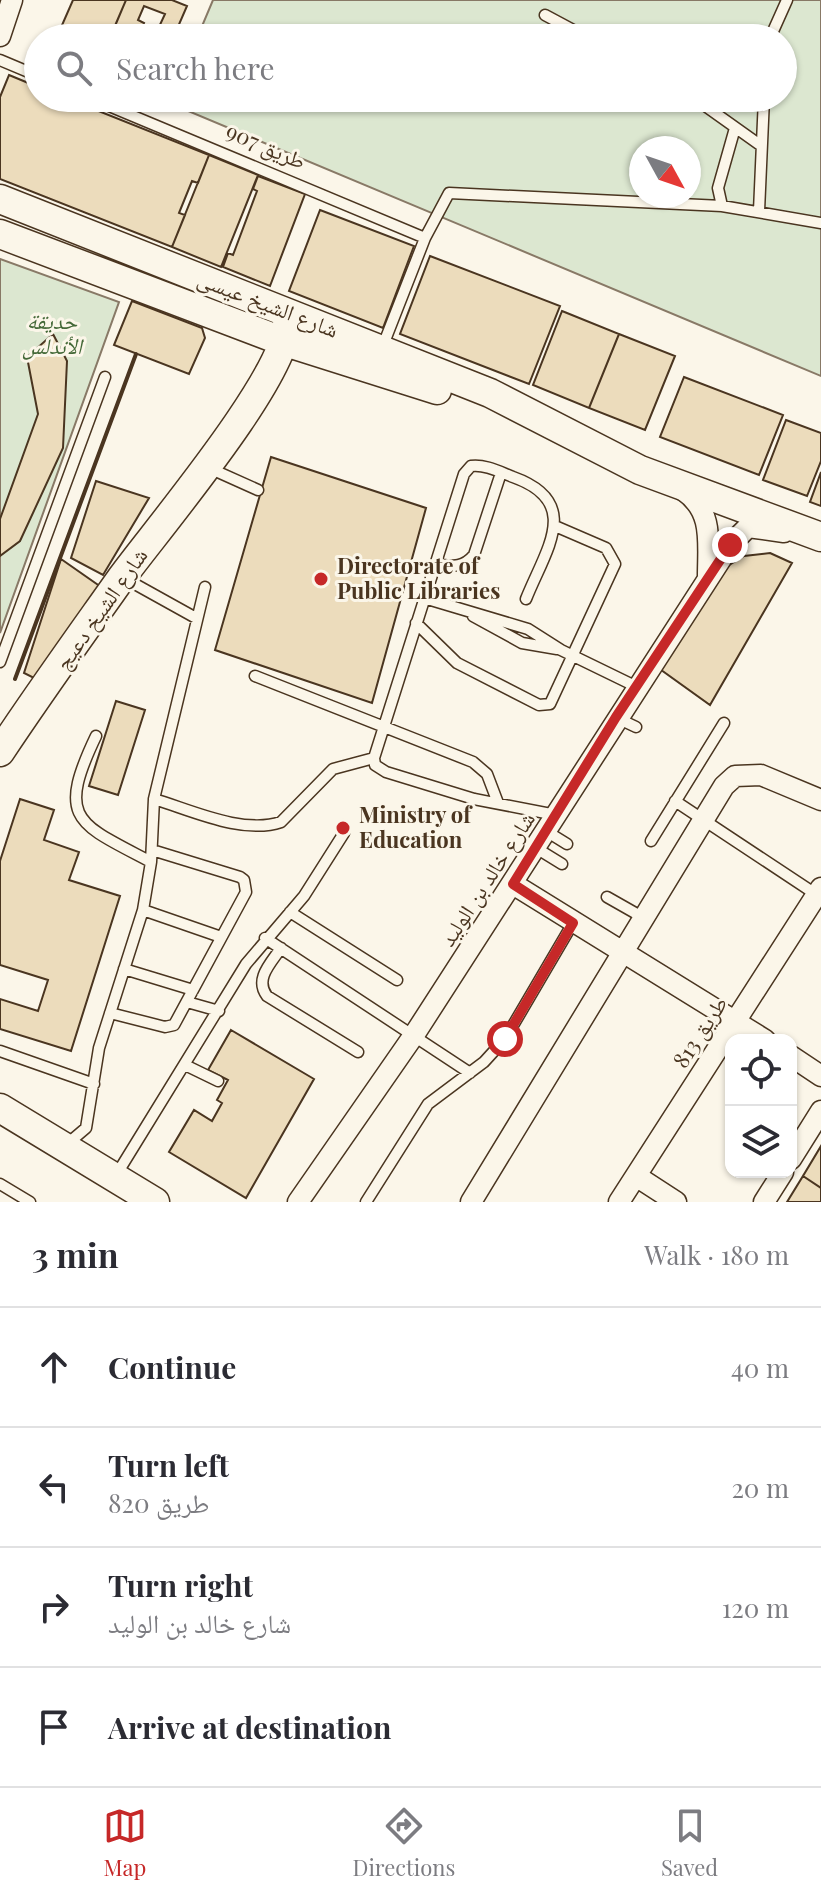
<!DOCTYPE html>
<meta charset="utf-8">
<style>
body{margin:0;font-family:"Playfair Display","Noto Naskh Arabic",serif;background:#f7f7f7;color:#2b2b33}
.controls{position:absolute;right:24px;bottom:24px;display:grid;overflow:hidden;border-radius:16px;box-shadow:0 2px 6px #0004}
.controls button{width:72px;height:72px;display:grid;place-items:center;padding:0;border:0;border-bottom:2px solid #e1e1e2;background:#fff;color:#2b2b33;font:40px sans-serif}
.compass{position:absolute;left:629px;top:136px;width:72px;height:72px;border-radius:50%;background:#fff;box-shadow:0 2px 6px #0004;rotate:130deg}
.stop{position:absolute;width:24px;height:24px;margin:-18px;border:6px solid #c62828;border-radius:50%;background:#fff}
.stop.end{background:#c62828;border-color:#fff;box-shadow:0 2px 8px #0008}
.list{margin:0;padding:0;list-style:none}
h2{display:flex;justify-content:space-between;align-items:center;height:104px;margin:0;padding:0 32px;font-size:34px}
h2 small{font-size:26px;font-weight:400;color:#7c7c81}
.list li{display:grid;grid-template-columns:52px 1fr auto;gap:24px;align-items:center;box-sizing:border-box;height:120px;padding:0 32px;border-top:2px solid #e1e1e2}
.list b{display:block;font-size:30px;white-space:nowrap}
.list p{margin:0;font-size:26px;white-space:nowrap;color:#7c7c81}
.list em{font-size:26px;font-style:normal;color:#7c7c81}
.icon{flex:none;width:44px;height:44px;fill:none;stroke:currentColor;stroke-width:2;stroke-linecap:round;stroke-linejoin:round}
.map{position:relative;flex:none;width:821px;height:1202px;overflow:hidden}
.search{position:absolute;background:#fff;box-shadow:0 2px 6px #0004;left:24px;right:24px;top:24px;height:88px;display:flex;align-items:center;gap:20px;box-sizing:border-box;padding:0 28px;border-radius:44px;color:#7c7c81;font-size:30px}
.sheet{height:584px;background:#fff}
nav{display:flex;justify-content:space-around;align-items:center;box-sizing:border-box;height:112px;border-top:2px solid #e1e1e2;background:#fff;font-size:22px;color:#7c7c81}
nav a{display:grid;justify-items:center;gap:4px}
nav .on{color:#c62828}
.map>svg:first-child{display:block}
.green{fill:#dce7d0;stroke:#887966;stroke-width:2;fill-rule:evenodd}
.building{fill:#ecdcbc;stroke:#4a3520;stroke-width:2}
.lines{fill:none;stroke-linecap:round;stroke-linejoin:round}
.lane-casing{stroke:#4a3520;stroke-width:13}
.street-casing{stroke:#4a3520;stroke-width:23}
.secondary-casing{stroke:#4a3520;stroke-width:31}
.lane{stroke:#fbf6e9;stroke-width:10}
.street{stroke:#fbf6e9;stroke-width:20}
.secondary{stroke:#fbf6e9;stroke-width:28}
.wall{stroke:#4a3520;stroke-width:4}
.route{stroke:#c62828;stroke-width:10}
.poi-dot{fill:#c62828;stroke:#fbf6e9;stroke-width:3}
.labels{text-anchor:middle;stroke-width:6;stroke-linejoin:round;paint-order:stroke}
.street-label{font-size:22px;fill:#4a3520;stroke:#fbf6e9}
.park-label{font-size:22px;font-style:italic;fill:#436837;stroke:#fbf6e9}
.poi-label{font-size:22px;font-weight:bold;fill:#4a3520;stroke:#fbf6e9;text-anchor:start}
</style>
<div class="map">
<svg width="821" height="1202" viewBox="0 0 821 1202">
<rect width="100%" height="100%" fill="#fbf6e9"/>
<path class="green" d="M213,0H821V376L169,103L171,98H783V38H197ZM641,148H689V196H641Z
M0,259L119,302L0,633Z"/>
<path class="building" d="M73,0H126L110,38H72L59,32Z
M126,0H172L187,6L174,36L158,29L165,14L144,6L138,20L144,23L137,38L114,28Z
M157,30L174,38H153Z
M9,75L38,87V98H66L209,155L198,183L192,181L179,213L185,215L172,247L0,179V97Z
M128,98H149L145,106Z
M209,155L258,175L221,267L172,247Z
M258,176L305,194L270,286L223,267L228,253L233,255L257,191L253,189Z
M320,210L414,246L383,328L289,291Z
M430,256L560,306L529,384L400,334Z
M132,301L202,328L205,338L189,374L114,345Z
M562,311L619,334L589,408L533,385Z
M53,334L67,361L63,448L20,541L0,556V519L38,414L27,357Z
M619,334L675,356L645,430L589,408Z
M684,377L783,415L759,475L660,437Z
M786,420L821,433V461L807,496L763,480Z
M271,457L426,508L372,703L215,650Z
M821,472V506L810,502Z
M96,481L149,498L103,575L71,558Z
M770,553L792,563L710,705L657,667L721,570L744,556Z
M61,559L101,587L36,679L24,673Z
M116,701L145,710L118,795L89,786Z
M20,799L54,810L44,840L79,852L69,880L120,896L71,1051L0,1029V999L38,1011L48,980L0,965V861Z
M231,1030L314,1079L246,1198L169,1152L194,1110L212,1121L222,1103L217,1100L228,1080L208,1070Z
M821,1146V1188L803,1176Z
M803,1176L821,1188V1202H787Z"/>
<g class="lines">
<defs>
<path id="lane" d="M545,15L588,38
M770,38L787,0
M0,60L38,76
M90,98L425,238L449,193L722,206L821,223
M694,98L760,145
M722,206L718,188L735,128
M759,211L764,98
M382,348L425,238
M209,468L258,490
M435,564C452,566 462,569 474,555L501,473
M124,578L196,618
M424,598L528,629L561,650L635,686
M526,599C546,549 583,502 513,477C500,472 485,464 471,466L464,474L374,758L375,765L386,772L474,799L556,815
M473,616L522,643L557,649
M416,623L457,663L539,705L550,704L615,564L606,548L555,526
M0,662L105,377
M255,676L473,762L487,774L498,803
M617,718L636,727
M96,736C56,820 77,823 151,862
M154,799C191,810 243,835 281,822L333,769L374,758
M675,801L817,895
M546,831L567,844
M651,841L724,723
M536,848L562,864
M607,897L644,918
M143,910L221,937
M290,912L397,980
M265,938L470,1073
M281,948C271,963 254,979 267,996L358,1052
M124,969L193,990
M187,1002L219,1011
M110,1013L165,1027L174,1025L246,892L244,880L240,877L152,850
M0,1051L94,1084
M185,1065L218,1081
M66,1145L86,1128L99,1048L143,910L151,862L154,799L205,587
M115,1177L246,964L304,896L344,833
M0,1184L30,1202
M366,1202L428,1104L484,1062L505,1039L573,923"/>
<path id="street" d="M0,36L12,0
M683,490C714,511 708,542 708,576
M513,884L765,1040
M791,1056L821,1076
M791,1159L821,1111
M636,1176L676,1202
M298,1202L414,1035L730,545L748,527L784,532
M471,1202L724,786L735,776L761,775L821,800
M619,1202L821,888
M764,1202L783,1172"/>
<path id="secondary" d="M0,199L490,393L640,470L821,537
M0,234L282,341L437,390
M0,752C39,693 81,635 122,577C158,528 287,376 287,323
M0,1108L155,1202"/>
</defs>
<use href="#lane" class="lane-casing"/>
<use href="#street" class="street-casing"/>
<use href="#secondary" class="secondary-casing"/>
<use href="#lane" class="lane"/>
<use href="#street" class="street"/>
<use href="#secondary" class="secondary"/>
<path class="wall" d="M15,679L136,354"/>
</g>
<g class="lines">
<path class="route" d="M505,1039L573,923L513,884L616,717L730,545"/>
</g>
<g class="poi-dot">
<circle cx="321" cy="579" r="8"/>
<circle cx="343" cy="828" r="8"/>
</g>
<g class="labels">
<g class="street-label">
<text transform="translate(266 146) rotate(23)" y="8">طريق 907</text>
<text transform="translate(268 304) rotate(21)" y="8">شارع الشيخ عيسى</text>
<text transform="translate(101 609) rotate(-55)" y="8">شارع الشيخ دعيج</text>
<text transform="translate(487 879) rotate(-57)" y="8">شارع خالد بن الوليد</text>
<text transform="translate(700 1032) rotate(-57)" y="8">طريق 813</text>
</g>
<g class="park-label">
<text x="52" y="329">حديقة<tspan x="52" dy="25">الأندلس</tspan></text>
</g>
<g class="poi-label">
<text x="337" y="574">Directorate of<tspan x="337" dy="25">Public Libraries</tspan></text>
<text x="359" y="823">Ministry of<tspan x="359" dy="25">Education</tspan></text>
</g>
</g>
</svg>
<div class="controls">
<button><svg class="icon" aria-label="locate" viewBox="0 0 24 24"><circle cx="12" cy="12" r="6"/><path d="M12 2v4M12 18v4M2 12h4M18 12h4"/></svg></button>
<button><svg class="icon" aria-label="layers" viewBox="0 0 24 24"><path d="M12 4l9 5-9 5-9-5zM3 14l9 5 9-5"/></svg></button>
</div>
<svg class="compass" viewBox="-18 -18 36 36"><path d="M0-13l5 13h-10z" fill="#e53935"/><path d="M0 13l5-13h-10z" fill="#7c7c81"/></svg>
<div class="stop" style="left:505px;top:1039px"></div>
<div class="stop end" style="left:730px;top:545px"></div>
<div class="search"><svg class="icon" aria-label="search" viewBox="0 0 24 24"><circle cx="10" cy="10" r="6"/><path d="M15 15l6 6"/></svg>Search here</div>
</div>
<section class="sheet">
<h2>3 min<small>Walk · 180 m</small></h2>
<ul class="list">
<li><svg class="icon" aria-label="ahead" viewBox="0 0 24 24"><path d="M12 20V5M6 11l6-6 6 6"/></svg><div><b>Continue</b></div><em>40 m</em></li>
<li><svg class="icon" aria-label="left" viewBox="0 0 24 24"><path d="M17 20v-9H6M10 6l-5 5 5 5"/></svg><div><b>Turn left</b><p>طريق 820</p></div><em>20 m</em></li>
<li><svg class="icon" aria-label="right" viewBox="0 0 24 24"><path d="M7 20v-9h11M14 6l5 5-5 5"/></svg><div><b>Turn right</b><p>شارع خالد بن الوليد</p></div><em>120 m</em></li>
<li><svg class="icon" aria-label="arrive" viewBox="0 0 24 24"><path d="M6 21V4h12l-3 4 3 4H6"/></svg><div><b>Arrive at destination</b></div></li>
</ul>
</section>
<nav>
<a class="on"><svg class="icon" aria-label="map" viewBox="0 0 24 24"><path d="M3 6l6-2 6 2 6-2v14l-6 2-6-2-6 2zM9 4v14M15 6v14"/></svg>Map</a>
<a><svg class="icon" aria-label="directions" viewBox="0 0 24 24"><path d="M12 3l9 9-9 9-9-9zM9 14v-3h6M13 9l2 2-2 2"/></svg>Directions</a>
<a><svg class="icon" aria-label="saved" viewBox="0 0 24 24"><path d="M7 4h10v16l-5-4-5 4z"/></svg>Saved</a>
</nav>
